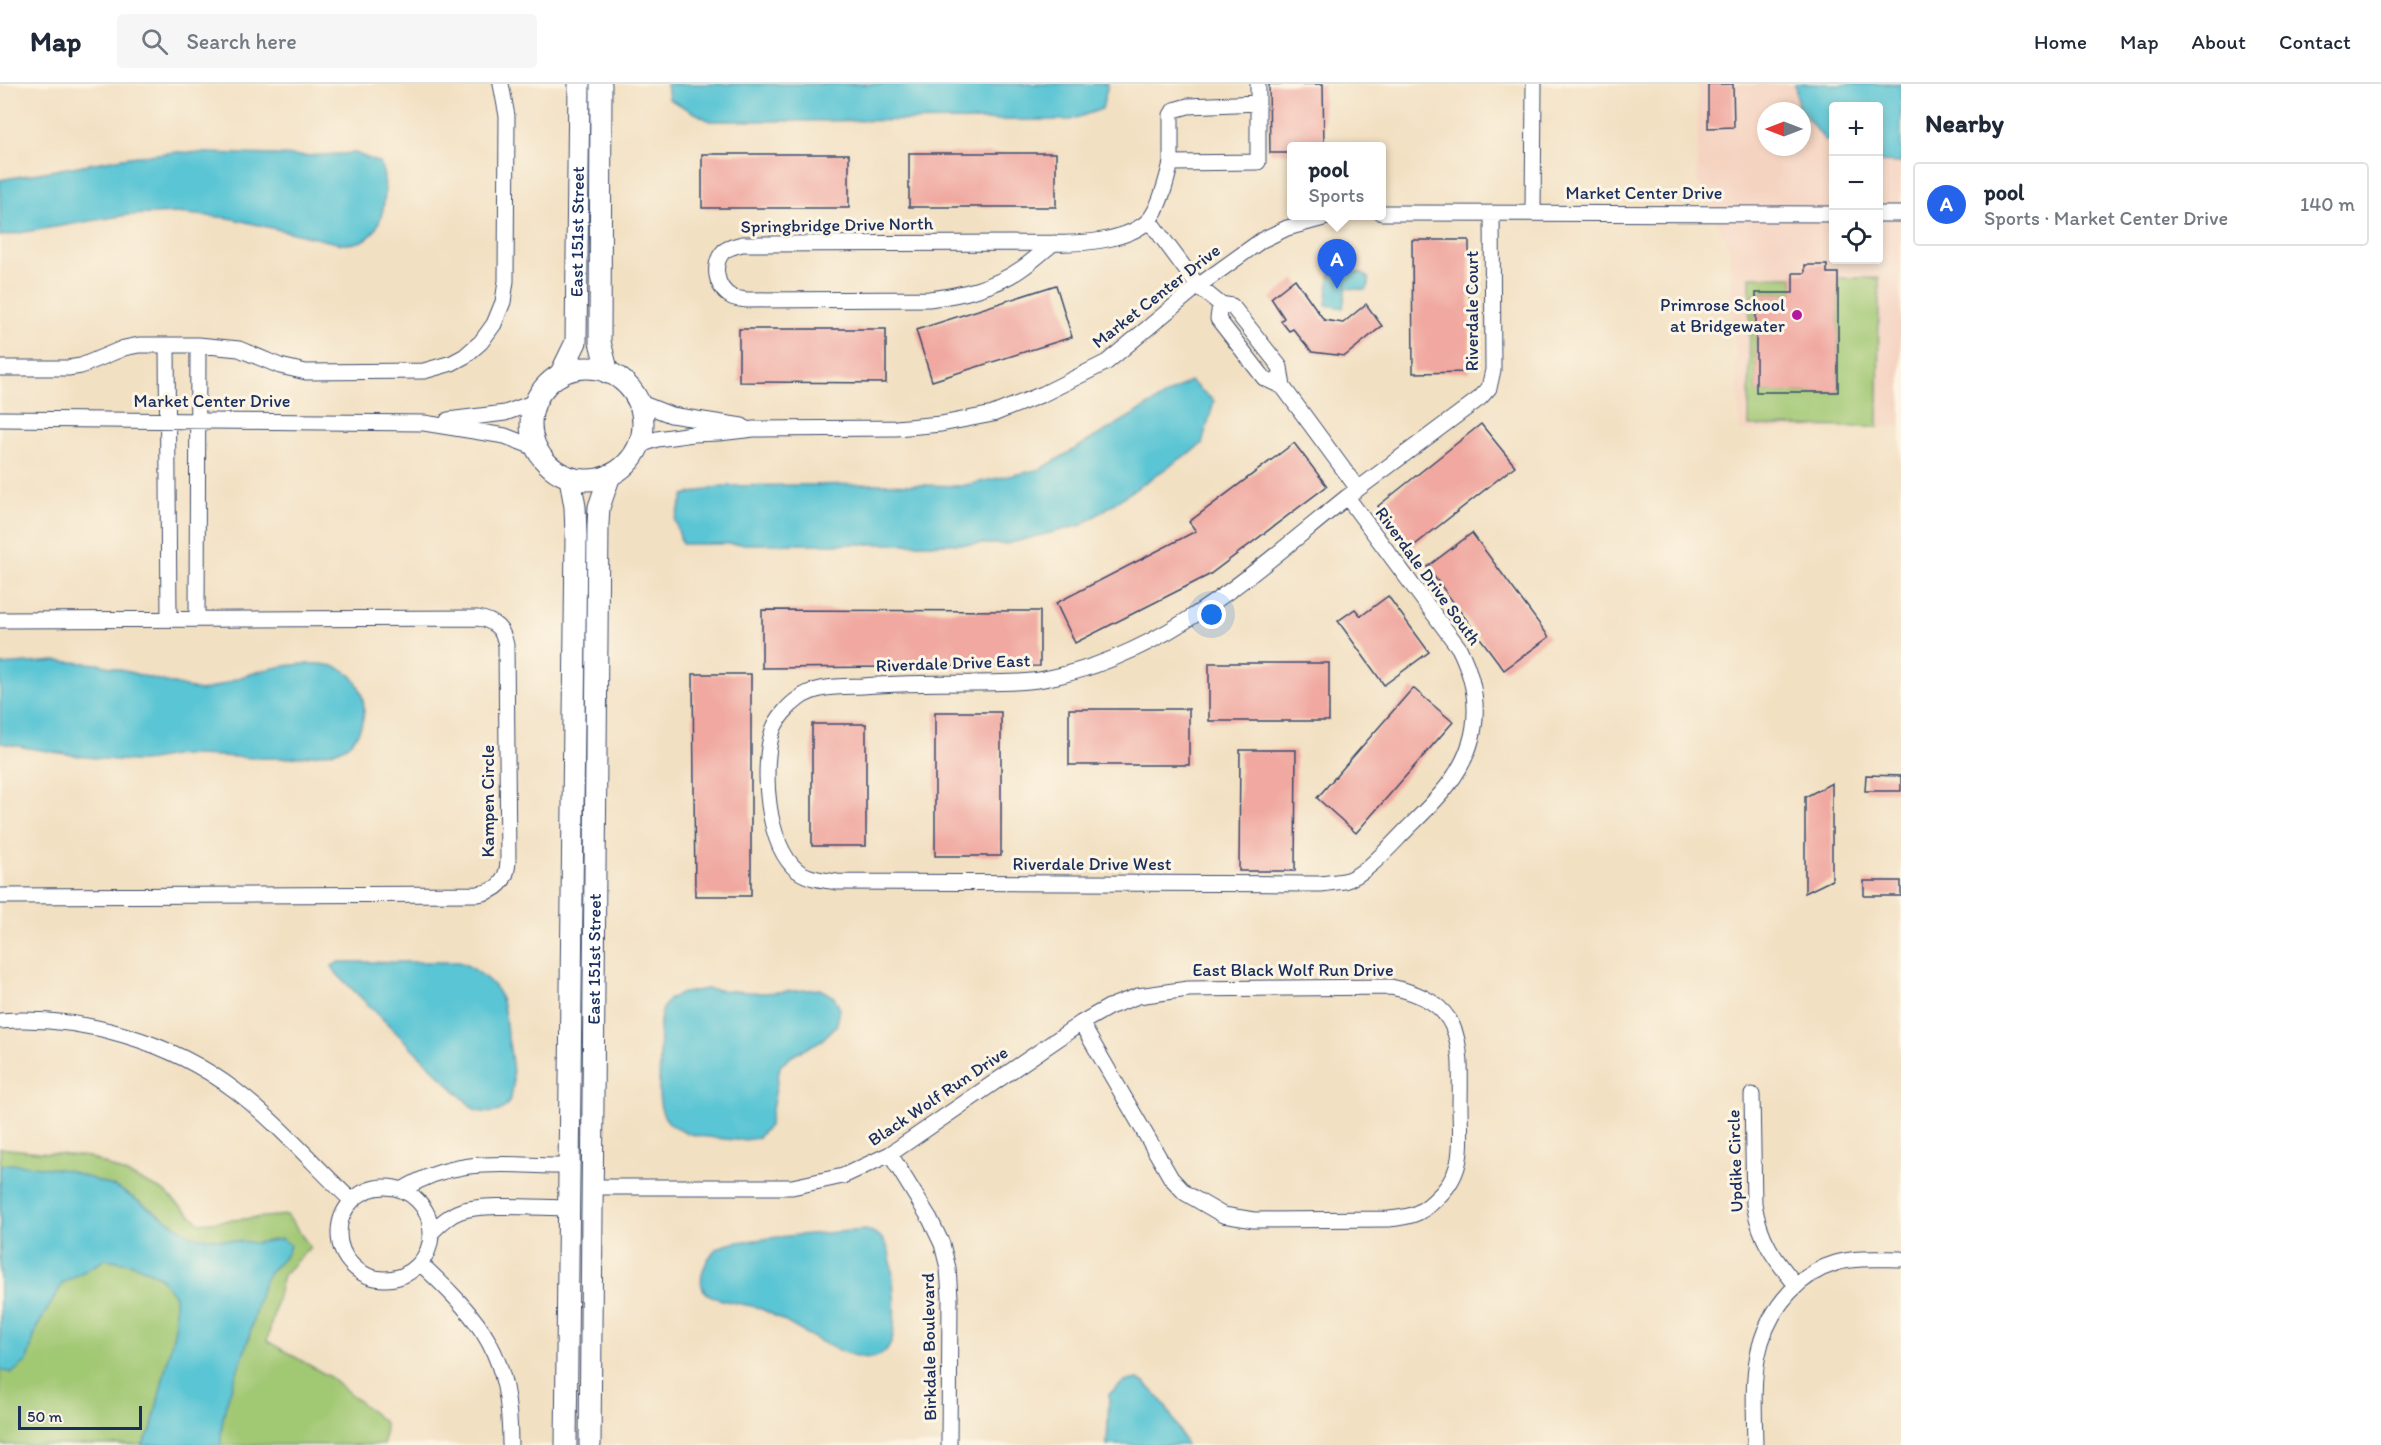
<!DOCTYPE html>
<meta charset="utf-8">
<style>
body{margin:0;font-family:Itim,sans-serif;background:#f6f6f7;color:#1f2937}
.controls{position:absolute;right:18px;top:18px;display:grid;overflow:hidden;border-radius:6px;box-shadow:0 3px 9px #0003}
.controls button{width:54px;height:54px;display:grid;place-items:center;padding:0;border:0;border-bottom:2px solid #e0e1e3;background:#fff;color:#1f2937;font:30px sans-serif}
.compass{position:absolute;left:1757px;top:18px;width:54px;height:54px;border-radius:50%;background:#fff;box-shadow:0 3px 9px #0003;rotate:270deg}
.scale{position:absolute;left:18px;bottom:15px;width:124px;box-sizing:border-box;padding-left:6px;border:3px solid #1b2f5e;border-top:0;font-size:16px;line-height:21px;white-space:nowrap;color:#1b2f5e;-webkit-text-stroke:4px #fcf5e5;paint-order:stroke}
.you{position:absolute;left:1212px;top:531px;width:21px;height:21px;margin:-15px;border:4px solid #fff;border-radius:50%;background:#1a73e8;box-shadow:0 0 0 9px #1a73e833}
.badge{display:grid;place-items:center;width:39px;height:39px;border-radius:50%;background:#2563eb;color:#fff;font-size:20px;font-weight:700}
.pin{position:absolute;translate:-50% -50px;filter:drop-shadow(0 2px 3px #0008)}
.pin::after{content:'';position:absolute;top:32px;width:21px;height:18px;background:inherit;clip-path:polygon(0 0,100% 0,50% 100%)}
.popup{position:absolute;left:1287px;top:58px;width:99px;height:78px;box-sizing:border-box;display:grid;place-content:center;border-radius:6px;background:#fff;filter:drop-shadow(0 2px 4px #0005);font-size:20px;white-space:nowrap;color:#747a83}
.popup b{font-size:22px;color:#1f2937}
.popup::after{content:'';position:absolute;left:50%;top:100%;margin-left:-12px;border:12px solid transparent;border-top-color:#fff}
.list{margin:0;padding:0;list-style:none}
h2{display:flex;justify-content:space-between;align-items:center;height:78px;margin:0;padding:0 24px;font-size:26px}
h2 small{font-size:20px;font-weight:400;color:#747a83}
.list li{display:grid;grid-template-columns:39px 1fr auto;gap:18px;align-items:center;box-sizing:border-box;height:84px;margin:0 12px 12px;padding:0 12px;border:2px solid #e0e1e3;border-radius:6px}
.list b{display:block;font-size:22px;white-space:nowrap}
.list p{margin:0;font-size:20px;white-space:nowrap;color:#747a83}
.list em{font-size:20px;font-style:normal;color:#747a83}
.icon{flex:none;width:33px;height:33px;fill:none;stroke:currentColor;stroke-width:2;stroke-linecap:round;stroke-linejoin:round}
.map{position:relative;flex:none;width:1901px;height:1361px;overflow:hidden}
header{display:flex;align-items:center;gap:36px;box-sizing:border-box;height:84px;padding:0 30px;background:#fff;border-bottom:2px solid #e0e1e3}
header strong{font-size:28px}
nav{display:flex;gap:33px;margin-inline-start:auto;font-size:21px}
.search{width:420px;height:54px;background:#f6f6f7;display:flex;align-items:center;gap:15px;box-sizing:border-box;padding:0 21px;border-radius:6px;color:#747a83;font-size:22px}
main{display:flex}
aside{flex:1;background:#fff}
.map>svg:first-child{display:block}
.built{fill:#f5d3c1;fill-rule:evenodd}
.green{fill:#a1c873;stroke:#5e7c68;stroke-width:1.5}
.water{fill:#5ac5d4;stroke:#3a7a99;stroke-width:1.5}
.building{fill:#f0a8a0}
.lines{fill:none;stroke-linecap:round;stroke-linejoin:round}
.street-casing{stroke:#3b4a6d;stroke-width:17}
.secondary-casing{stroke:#3b4a6d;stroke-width:23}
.street{stroke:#fff;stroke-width:15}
.secondary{stroke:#fff;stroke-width:21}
.poi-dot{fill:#b5179e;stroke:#fcf5e5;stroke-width:2}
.labels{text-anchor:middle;stroke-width:6;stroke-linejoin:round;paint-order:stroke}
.street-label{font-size:18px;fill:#1b2f5e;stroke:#fcf5e5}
.poi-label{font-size:18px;fill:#1b2f5e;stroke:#fcf5e5;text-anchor:end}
</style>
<header>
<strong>Map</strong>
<div class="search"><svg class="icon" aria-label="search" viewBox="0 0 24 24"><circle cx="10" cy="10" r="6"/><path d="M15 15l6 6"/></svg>Search here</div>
<nav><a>Home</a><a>Map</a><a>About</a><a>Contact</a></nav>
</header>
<main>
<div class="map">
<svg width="1901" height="1361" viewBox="0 0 1901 1361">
<rect width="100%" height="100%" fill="#fcf5e5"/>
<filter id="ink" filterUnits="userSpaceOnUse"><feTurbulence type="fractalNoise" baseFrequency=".0167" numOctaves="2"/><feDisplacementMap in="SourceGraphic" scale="12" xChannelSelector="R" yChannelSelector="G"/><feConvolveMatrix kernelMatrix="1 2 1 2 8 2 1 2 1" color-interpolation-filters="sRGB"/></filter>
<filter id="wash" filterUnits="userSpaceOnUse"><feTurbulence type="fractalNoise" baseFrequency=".008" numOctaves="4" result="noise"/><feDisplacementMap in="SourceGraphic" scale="24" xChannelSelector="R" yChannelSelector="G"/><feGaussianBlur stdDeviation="1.35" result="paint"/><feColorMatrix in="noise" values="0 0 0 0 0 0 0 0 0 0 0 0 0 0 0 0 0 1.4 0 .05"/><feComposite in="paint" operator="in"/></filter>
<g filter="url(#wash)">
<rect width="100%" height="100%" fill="#f2e0c2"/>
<path class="built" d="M1698,0H1901V342L1740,347L1729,164L1697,97ZM1834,22H1878V176H1834ZM1766,27H1802V63H1766Z"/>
<path class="green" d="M1750,193H1793V209H1756V308H1838V194H1879L1878,343L1749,342Z
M0,1064L89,1073L162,1106L200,1139L287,1131L310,1163L283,1191L267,1257L330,1293L385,1339L384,1361H0Z"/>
<path class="water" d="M667,0H1108L1102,25L1070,36L710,37L669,15Z
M1795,0H1901V79L1879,78L1878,22H1834L1833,59L1824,55L1798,22Z
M177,68L305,72L355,69L380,79C388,98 386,134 372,150C365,159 352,160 341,160L229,134L176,129L127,131L0,152V96L129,73Z
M1337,185L1362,189L1369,195V201L1365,206L1346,204L1343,224L1326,221L1330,191Z
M1190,297L1214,317L1202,360L1082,441L1006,460H682L675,436L684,411L722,402L879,400L961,402L1041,385Z
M57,577L99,580L200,607C218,604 231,596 247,591C272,583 307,576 333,582C371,590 375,651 339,666C331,669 321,670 312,671C267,679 229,670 185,671C169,671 155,677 140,677C92,676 47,667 0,659V581Z
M339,878H458C471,881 492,897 498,908C505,919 505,937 507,949C512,976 528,1042 475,1026L337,890L332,882Z
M705,905L763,909L820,905L834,913L840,925L837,940L834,944L822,956L792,972L780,982L769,1042L757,1054C740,1058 724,1055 707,1053C648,1046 660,1015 660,968C660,953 657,930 667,918C675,908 694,908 705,905Z
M14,1080L67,1086L118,1104L192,1152L255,1159L282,1155L290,1161C287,1176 277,1178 269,1189C257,1209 254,1238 247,1260C236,1294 220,1324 221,1361H142L151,1346L175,1244V1212L159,1192L133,1180L106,1175L63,1199L37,1243L27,1277L12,1289L0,1286V1081Z
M865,1146C874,1147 881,1152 886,1160C894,1176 896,1233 893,1250C892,1259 886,1269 878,1272C852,1284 786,1235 759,1224C744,1218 706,1219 702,1202C699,1189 709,1169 720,1163C731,1158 744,1157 756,1156C792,1150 828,1149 865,1146Z
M1138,1295C1160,1308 1176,1338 1186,1361H1107L1109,1310L1124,1298Z"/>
<g id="blocks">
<path class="building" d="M1269,0H1323L1324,63H1292V69H1270Z
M1708,0H1733L1734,43L1708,44Z
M909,69H1056V123H909Z
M702,70H849V124H702Z
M1412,156H1469L1470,288L1413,289Z
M1805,181H1827V189H1838V308H1756V209H1793V189H1805Z
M1295,195L1324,236L1343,239L1366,220L1382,242L1345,272L1312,268L1293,245L1289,247L1281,237L1284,234L1271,214Z
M1056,201L1072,253L932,297L916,246Z
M739,245H886V299L739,298Z
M1481,340L1515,382L1411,464L1378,422Z
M1294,359L1327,402L1209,491L1075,559L1056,519L1196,447L1189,438Z
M1472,449L1549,553L1504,586L1427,483Z
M1388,512L1429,568L1384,601L1338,537L1355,525L1361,532Z
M762,526L1040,527V582L762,584Z
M1209,579H1329V637H1209Z
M693,590H751V812H695Z
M1413,604L1453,638L1356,749L1317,714Z
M1069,625H1189V681H1069Z
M935,628H1001V772H935Z
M812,640H866V762H812Z
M1240,666H1296L1295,787H1239Z
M1866,691L1901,692V707H1865Z
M1832,699V796L1805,809V713Z
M1864,797H1901V812H1864Z"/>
</g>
</g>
<g filter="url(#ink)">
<use href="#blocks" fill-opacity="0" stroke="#3b4a6d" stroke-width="1.5"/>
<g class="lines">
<defs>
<path id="street" d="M1171,79V31L1174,26L1188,22L1258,19
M1382,129L1834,130
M1533,129L1534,0
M1878,130H1901
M1149,136L1198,202L1220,220L1232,222L1280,283L1283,303L1358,405
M1054,159C1043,167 1033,177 1021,185C994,204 961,211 929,215L747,216C742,215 736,215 732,213C716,205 711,180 724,167C729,163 736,162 742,160L1054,159C1081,160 1128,157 1149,136C1160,124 1167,95 1171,79L1258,78V0
M1220,220L1218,235L1264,294L1283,303
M167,261L169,535
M0,284H68L81,282L124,264L139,261H198L239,265L280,282L306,288L424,287L452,279L465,272L481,258L494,240L503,218L506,197L507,32L501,0
M638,318L671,331L742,342
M0,335L424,339L505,352L536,364
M448,336L505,329L535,318
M638,362L657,355L693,350L719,349L754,345L896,344L941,340L993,330L1043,310L1107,278L1198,202L1262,156L1287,144L1331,132
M1347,413L1459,564C1483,612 1481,658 1448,701C1436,717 1421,731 1407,745C1391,761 1366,791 1344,797C1337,798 1329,799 1321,800L837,798C824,796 809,795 798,787C766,762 761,682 773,646C777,635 788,622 798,615C816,601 841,603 863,602C899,599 935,599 972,599C996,598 1020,600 1044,595C1166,572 1253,488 1347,413L1358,405L1480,314L1489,304L1493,286L1492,129
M197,535L198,261
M0,536L478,534C495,537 503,545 506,561L508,777C507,797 498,807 478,810L0,812
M0,937C81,931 171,957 236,1007C278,1039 314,1081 352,1117
M1752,1011L1754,1120C1760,1156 1774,1174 1796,1201
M890,1070L930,1135L942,1160L948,1184L950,1213L949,1361
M593,1103H792L843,1092L890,1070L1081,939L1109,923L1138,912L1188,905L1391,903C1464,918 1461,958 1460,1020C1460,1060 1467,1088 1434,1117C1419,1131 1409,1133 1389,1135L1254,1136L1223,1131L1185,1109L1171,1094L1081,939
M339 1149a46 46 0 1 1 92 0a46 46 0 1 1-92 0Z
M402,1106C459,1071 505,1082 568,1082
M431,1149C440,1140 449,1131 461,1127C484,1119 540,1124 568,1124
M420,1179C484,1239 510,1270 510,1361
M1755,1361C1754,1304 1748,1253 1790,1208C1802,1195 1819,1184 1836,1179C1857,1173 1880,1175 1901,1175"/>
<g id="secondary">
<path d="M601,0L600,258L608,289"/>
<circle cx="587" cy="340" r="56"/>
<path id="s1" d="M560,291L576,258L579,0"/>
<path d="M566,1361L576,452L575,423L570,394"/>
<path id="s2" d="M590,1361L598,440L599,423L610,391"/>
</g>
</defs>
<use href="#street" class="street-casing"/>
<use href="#secondary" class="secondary-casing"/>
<use href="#street" class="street"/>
<use href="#secondary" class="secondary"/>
</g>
</g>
<circle class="poi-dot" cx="1797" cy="231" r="6"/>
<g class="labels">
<g class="street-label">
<text x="1644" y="115">Market Center Drive</text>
<text transform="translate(837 141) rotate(-1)" y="6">Springbridge Drive North</text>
<text dy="6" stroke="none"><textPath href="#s1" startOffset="147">East 151st Street</textPath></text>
<text transform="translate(1156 212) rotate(-38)" y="6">Market Center Drive</text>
<text transform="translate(1472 227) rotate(-90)" y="6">Riverdale Court</text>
<text x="212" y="323">Market Center Drive</text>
<text transform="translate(1428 492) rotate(54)" y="6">Riverdale Drive South</text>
<text transform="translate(953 579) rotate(-2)" y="6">Riverdale Drive East</text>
<text transform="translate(488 717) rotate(-90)" y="6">Kampen Circle</text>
<text x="1092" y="786">Riverdale Drive West</text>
<text dy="6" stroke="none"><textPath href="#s2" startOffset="486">East 151st Street</textPath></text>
<text x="1293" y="892">East Black Wolf Run Drive</text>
<text transform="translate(938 1012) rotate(-34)" y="6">Black Wolf Run Drive</text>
<text transform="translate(1735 1077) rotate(-92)" y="6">Updike Circle</text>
<text transform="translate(929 1263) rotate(-91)" y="6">Birkdale Boulevard</text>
</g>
<g class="poi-label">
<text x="1785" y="227">Primrose School<tspan x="1785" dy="21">at Bridgewater</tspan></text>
</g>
</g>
</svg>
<div class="controls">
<button>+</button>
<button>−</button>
<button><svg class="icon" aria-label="locate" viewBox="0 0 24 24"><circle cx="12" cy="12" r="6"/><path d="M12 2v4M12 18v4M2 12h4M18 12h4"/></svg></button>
</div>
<svg class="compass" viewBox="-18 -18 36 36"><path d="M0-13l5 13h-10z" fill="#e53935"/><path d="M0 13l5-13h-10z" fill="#747a83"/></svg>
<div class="scale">50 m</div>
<div class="you"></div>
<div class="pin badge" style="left:1337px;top:205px">A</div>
<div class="popup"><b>pool</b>Sports</div>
</div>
<aside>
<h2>Nearby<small></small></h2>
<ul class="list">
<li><span class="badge">A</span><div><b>pool</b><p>Sports · Market Center Drive</p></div><em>140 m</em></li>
</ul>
</aside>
</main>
